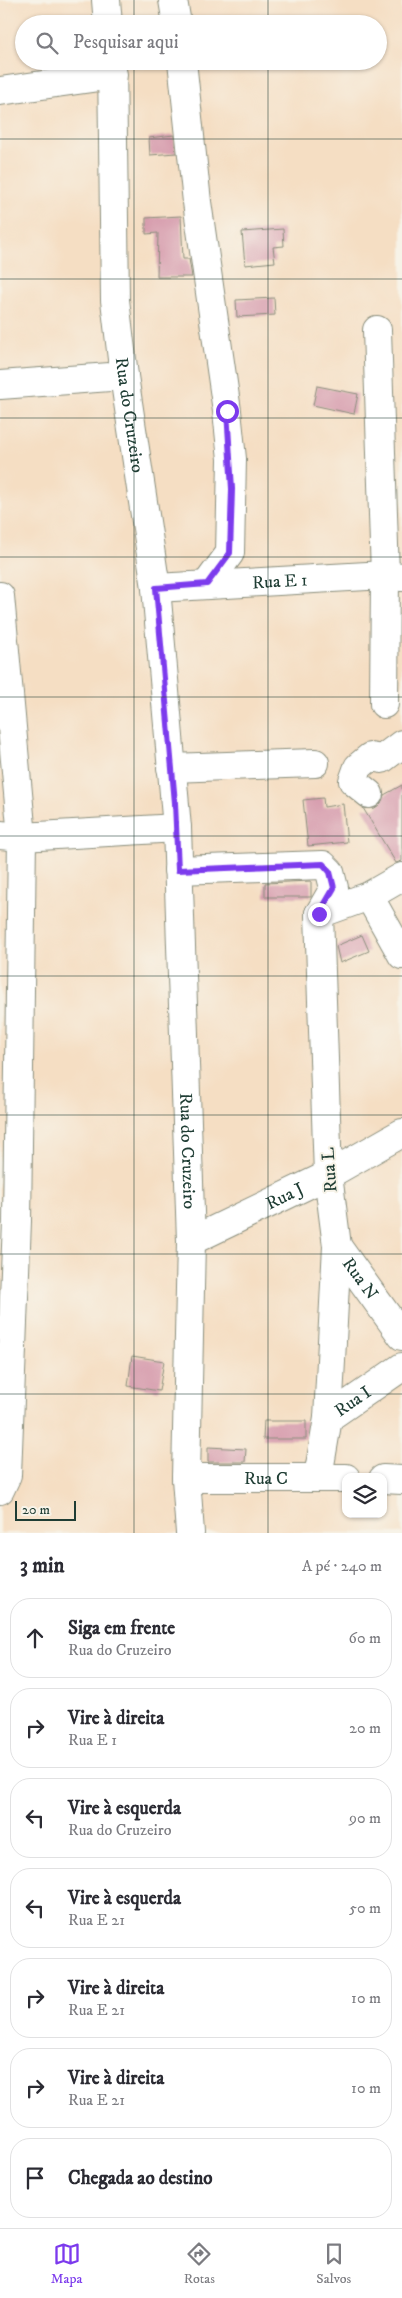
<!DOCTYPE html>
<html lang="pt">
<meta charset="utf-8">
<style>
body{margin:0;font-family:"IM FELL DW Pica",serif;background:#f7f7f7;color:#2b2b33}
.controls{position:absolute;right:15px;bottom:15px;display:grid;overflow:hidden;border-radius:10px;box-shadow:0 1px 4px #0004}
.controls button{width:45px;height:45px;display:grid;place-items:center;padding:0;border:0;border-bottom:1px solid #e1e1e2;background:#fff;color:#2b2b33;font:25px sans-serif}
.scale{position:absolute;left:15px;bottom:12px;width:61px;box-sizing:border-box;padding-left:5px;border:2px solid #1f3d34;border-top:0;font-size:14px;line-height:18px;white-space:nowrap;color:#1f3d34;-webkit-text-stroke:4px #f7f3e8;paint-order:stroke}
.stop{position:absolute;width:15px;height:15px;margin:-11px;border:4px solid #7c3aed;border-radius:50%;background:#fff}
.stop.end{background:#7c3aed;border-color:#fff;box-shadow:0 1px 5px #0008}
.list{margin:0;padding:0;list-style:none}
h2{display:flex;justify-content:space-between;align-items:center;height:65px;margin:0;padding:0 20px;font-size:21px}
h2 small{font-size:16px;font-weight:400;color:#7c7c81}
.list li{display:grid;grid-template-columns:32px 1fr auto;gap:15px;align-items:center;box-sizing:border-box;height:80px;margin:0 10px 10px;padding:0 10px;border:1px solid #e1e1e2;border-radius:20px}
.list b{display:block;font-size:19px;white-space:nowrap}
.list p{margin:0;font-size:16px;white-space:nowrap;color:#7c7c81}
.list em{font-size:16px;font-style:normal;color:#7c7c81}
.icon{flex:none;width:28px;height:28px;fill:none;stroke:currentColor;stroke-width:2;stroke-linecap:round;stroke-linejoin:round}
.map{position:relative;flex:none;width:402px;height:1533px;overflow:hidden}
.search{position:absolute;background:#fff;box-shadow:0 1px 4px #0004;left:15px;right:15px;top:15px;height:55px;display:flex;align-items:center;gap:12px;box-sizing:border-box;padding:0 18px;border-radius:28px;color:#7c7c81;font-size:19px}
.sheet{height:695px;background:#fff}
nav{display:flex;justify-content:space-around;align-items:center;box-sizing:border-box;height:70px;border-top:1px solid #e1e1e2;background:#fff;font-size:14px;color:#7c7c81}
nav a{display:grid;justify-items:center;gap:2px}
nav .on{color:#7c3aed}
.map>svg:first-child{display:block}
.building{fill:#d599ab}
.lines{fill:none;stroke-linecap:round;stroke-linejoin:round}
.minor-casing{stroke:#8a8e7c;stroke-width:30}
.minor{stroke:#fff;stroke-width:28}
.route{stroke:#7c3aed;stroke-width:6}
.grid{fill:none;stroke:#1f3d34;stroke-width:1;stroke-opacity:0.55}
.labels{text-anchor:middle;stroke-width:4;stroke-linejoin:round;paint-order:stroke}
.street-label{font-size:18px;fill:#1f3d34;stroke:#f7f3e8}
</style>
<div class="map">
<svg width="402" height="1533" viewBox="0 0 402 1533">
<rect width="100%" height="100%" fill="#f7f3e8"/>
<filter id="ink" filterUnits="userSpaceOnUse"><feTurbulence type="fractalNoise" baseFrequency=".02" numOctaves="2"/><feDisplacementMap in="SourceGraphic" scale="10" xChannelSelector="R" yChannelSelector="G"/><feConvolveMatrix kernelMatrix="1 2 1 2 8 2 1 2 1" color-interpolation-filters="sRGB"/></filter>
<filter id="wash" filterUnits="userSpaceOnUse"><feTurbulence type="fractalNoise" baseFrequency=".0096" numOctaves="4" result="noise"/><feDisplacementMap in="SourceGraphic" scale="20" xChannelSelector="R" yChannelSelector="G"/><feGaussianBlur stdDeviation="1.12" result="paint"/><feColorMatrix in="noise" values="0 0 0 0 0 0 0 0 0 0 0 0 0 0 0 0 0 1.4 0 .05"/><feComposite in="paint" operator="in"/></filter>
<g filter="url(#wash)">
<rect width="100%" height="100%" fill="#f5dec3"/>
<g id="blocks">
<path class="building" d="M174,135L176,153L150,155L149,138Z
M181,216L183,259H189L192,277H157L158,233L146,234V218Z
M283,229L284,246L273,247L275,262L245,265L242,232Z
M274,298L275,315L237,317L236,300Z
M317,386L358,394L354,414L313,405Z
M402,785V861L396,863L363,808H375L381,803L384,795Z
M323,798L324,807L343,804L347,842L308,846L303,800Z
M311,881V897H265V883Z
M362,935L369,951L340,963L336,946Z
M132,1356L164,1361L159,1391L128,1386Z
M264,1421H306V1439H263Z
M208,1447L246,1449L245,1462H208Z"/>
</g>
</g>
<g filter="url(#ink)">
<use href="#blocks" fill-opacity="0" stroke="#8a8e7c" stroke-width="1"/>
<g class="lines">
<defs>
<g id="minor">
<path d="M106,0L108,24"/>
<path d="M173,0L177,24"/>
<path id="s1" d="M112,61L115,300L124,376L156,588L177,828L191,1241L186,1478L190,1533"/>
<path d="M182,61L197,202L227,411L232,459L230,553L207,584"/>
<path d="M0,91L113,75"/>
<path d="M377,330L385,575L384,704"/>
<path d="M0,385L124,376"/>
<path id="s2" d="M156,588L385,575L402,577"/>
<path d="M0,596L22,837L17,1221L7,1475L0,1490"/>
<path d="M171,768L315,763"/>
<path d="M369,794L353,781L358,767L370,757L382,759L402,744"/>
<path d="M0,835L22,837L177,828"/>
<path d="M178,870L323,865L330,872L334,888L319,914"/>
<path d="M369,896L402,955"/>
<path d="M319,914L369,896L402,877"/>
<path id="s3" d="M191,1241L328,1175L402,1133"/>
<path id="s4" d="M337,1246L402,1336"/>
<path id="s5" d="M328,1418L402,1367"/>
<path d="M318,1477L328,1418L337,1246L328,1175L319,914"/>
<path id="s6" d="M186,1478H346"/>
<path d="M383,1479L402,1480"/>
</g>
</defs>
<use href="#minor" class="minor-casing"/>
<use href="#minor" class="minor"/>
</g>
</g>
<g class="lines" filter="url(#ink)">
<path class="route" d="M227,411L232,489L230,553L207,584L156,588L175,803L178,870L323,864L330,872L334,888L319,914"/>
</g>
<path class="grid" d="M134,0V24M268,0V24M134,61V1533M268,61V1533M0,139H402M0,279H402M0,418H402M0,557H402M0,697H402M0,836H402M0,976H402M0,1115H402M0,1254H402M0,1394H402"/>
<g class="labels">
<g class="street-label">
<text dy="6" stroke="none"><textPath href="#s1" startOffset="355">Rua do Cruzeiro</textPath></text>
<text dy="6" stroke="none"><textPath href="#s2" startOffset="124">Rua E 1</textPath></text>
<text dy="6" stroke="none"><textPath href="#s1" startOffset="1094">Rua do Cruzeiro</textPath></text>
<text transform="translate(329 1170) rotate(-94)" y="6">Rua L</text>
<text dy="6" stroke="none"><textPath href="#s3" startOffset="104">Rua J</textPath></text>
<text dy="6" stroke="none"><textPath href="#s4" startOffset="40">Rua N</textPath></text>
<text dy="6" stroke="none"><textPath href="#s5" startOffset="30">Rua I</textPath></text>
<text dy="6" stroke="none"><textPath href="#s6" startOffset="80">Rua C</textPath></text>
</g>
</g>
</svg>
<div class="controls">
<button><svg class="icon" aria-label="layers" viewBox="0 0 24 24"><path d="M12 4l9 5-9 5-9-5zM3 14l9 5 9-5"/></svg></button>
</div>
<div class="scale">20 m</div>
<div class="stop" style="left:227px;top:411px"></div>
<div class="stop end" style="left:319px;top:914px"></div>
<div class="search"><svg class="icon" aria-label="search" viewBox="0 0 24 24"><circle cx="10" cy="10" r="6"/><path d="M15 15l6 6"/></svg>Pesquisar aqui</div>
</div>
<section class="sheet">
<h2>3 min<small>A pé · 240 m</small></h2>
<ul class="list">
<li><svg class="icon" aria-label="ahead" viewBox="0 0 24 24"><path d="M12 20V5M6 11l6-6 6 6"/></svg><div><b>Siga em frente</b><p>Rua do Cruzeiro</p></div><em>60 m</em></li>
<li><svg class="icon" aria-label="right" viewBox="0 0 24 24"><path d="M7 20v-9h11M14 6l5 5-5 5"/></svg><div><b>Vire à direita</b><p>Rua E 1</p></div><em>20 m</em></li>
<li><svg class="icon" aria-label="left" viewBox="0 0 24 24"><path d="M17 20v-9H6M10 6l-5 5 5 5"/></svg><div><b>Vire à esquerda</b><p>Rua do Cruzeiro</p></div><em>90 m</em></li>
<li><svg class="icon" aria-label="left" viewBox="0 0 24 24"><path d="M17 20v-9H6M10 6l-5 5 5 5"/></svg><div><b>Vire à esquerda</b><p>Rua E 21</p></div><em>50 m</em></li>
<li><svg class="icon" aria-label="right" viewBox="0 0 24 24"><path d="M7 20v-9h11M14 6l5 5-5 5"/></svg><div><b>Vire à direita</b><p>Rua E 21</p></div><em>10 m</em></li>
<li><svg class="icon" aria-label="right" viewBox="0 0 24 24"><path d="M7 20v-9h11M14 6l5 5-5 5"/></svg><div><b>Vire à direita</b><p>Rua E 21</p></div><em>10 m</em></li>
<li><svg class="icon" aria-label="arrive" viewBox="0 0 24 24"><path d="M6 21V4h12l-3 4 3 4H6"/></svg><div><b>Chegada ao destino</b></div></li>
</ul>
</section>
<nav>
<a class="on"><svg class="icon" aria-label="map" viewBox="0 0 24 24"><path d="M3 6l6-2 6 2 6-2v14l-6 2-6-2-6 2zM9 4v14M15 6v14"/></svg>Mapa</a>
<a><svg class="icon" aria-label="directions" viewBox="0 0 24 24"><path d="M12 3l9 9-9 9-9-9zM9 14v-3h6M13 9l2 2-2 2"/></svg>Rotas</a>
<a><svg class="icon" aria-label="saved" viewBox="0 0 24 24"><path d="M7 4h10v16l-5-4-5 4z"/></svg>Salvos</a>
</nav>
